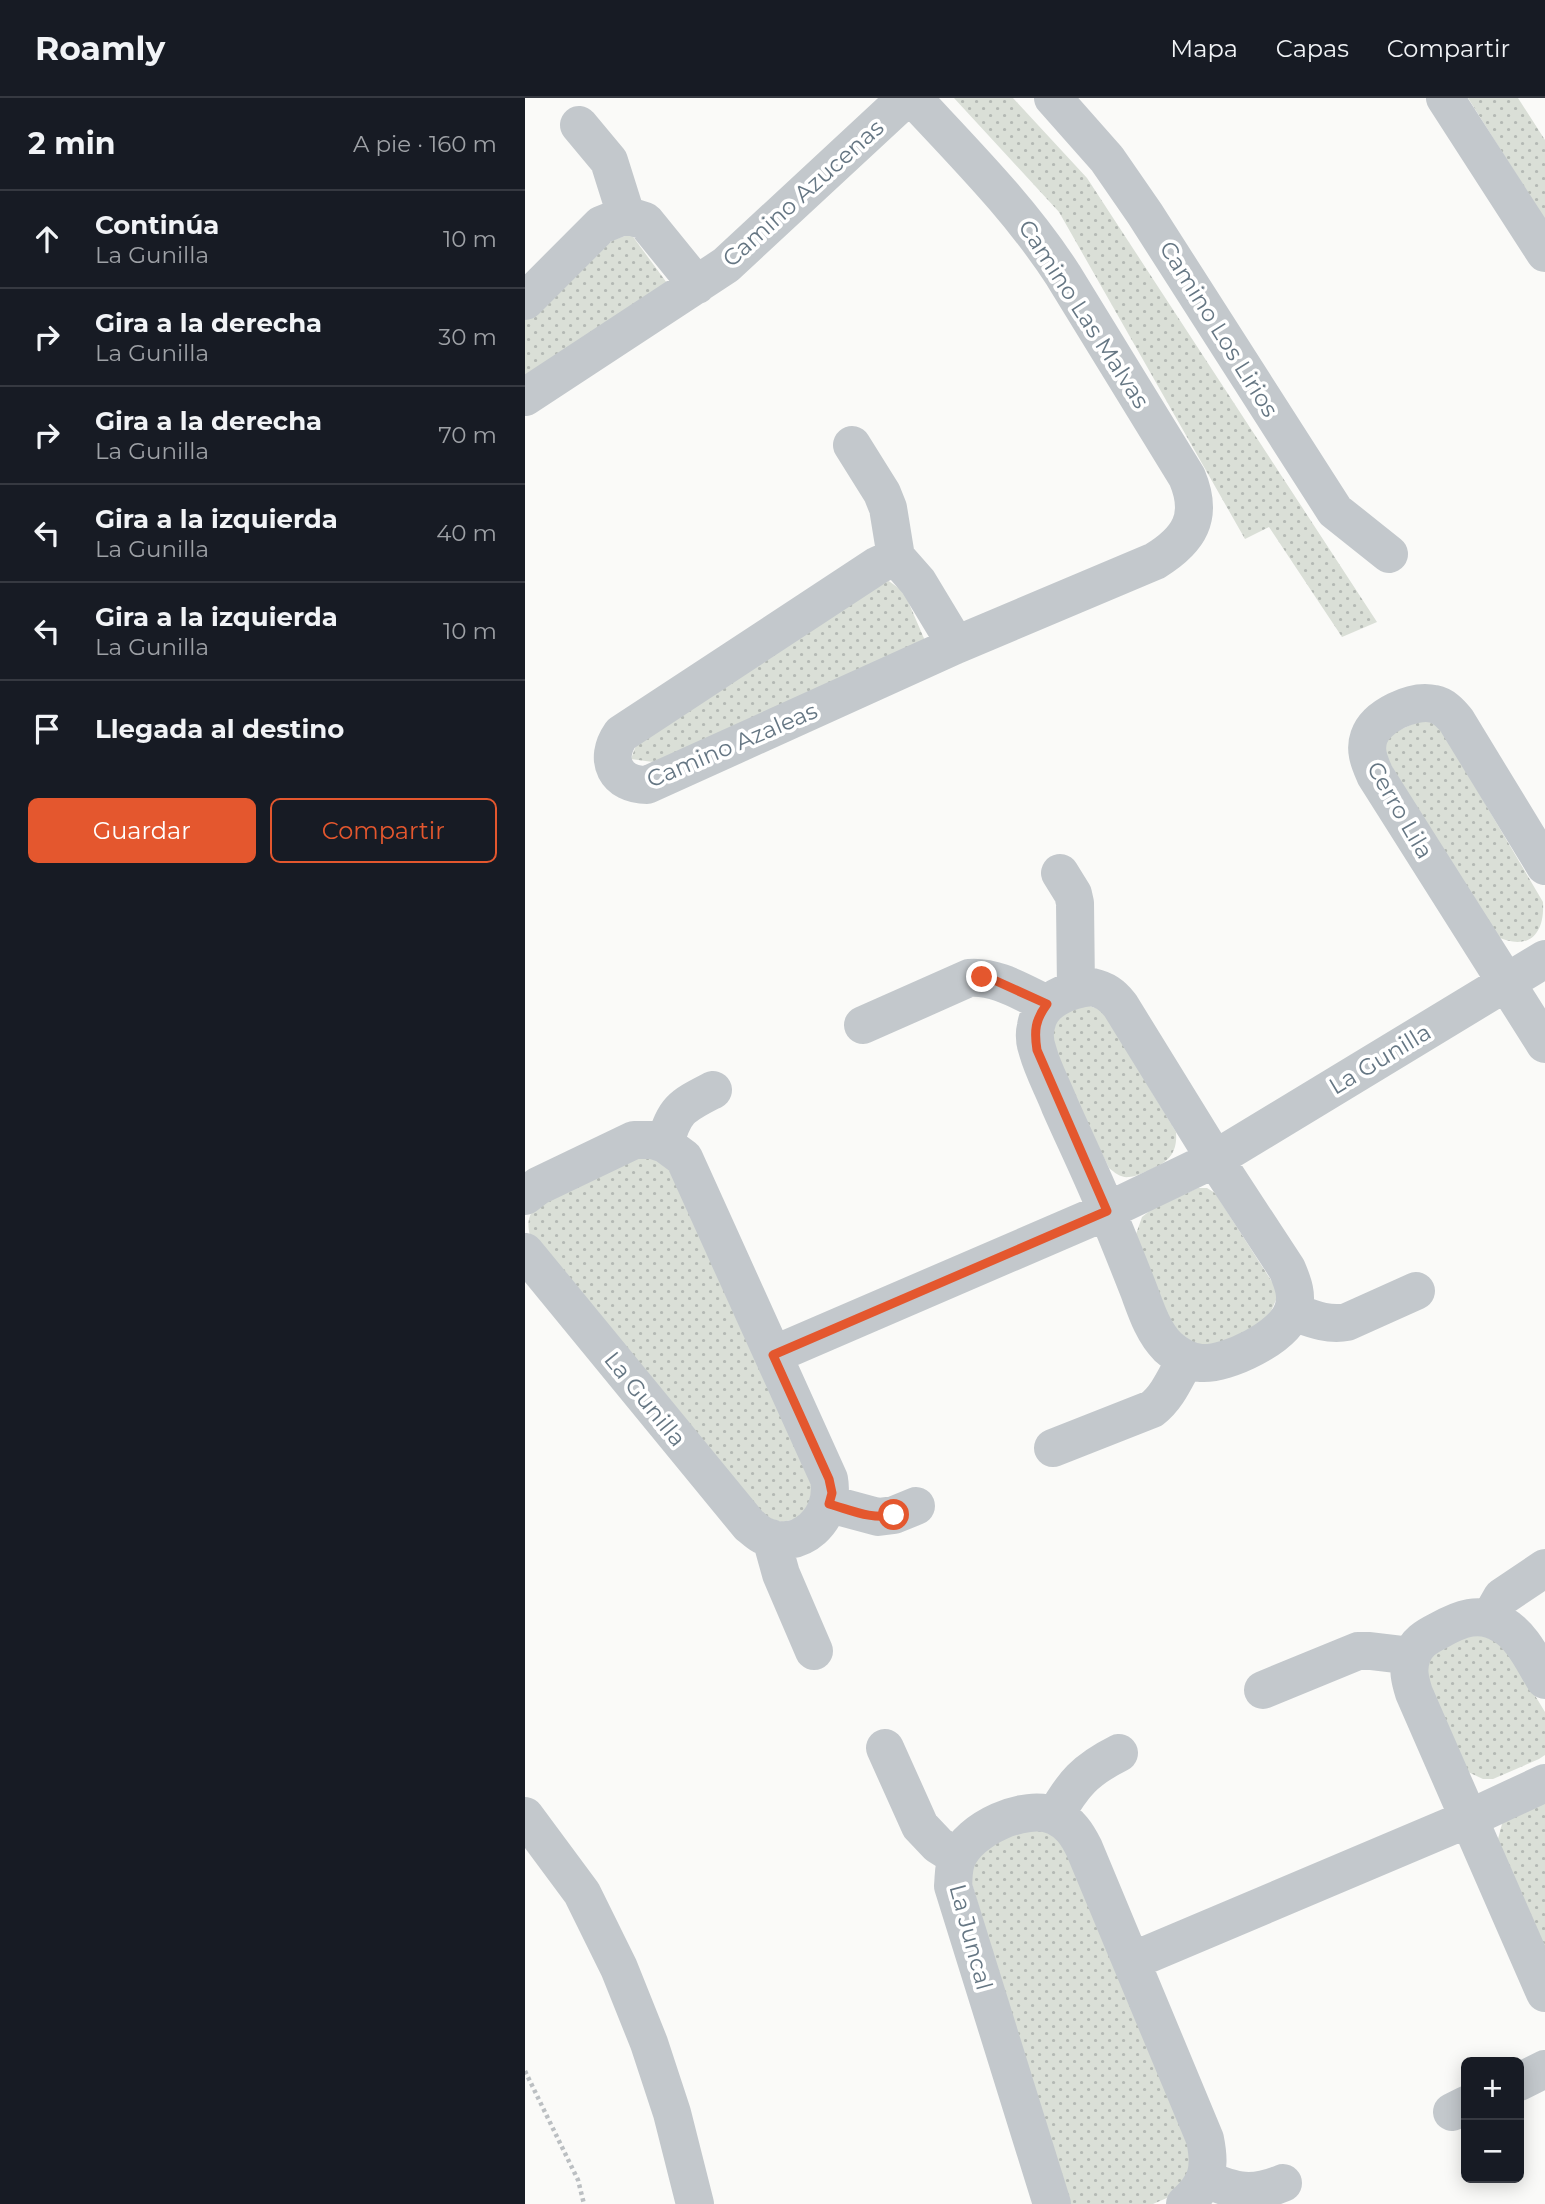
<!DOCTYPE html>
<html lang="es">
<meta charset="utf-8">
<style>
body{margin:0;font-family:Montserrat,sans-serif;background:#20242c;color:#f1f3f6}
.controls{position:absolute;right:21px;bottom:21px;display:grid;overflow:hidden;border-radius:10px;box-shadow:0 4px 18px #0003}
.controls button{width:63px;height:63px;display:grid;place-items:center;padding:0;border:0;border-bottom:2px solid #363941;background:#171b24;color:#f1f3f6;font:35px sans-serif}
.stop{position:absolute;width:21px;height:21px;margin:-16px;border:5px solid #e4572e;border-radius:50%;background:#fff}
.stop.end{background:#e4572e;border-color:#fff;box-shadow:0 2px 7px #0008}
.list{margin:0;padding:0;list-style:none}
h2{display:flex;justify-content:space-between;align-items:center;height:91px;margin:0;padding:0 28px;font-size:30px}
h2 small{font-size:23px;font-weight:400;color:#9ea1a6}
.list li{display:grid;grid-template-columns:46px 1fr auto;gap:21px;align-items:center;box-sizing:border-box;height:98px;padding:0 28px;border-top:2px solid #363941}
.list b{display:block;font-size:26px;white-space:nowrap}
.list p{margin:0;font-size:23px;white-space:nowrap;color:#9ea1a6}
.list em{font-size:23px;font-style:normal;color:#9ea1a6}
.actions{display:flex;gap:14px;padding:21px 28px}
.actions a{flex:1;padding:16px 0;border:2px solid #e4572e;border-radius:10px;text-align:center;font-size:24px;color:#e4572e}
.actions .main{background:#e4572e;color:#fff}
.icon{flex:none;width:38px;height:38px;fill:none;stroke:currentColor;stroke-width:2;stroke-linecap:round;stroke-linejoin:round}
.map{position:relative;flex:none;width:1020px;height:2106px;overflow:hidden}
header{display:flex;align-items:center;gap:42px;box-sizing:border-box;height:98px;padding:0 35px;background:#171b24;border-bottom:2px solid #363941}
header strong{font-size:33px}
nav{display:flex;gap:38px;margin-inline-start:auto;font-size:24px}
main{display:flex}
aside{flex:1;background:#171b24}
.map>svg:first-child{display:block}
.grass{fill:url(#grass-dots)}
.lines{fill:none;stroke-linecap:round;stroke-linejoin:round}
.path{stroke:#bbbfc2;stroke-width:4.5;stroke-dasharray:3.5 3.5;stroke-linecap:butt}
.street{stroke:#c3c8cc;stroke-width:38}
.route{stroke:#e4572e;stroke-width:9}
.labels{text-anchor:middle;stroke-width:7;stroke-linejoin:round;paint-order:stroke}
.street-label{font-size:23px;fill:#657683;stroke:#fff}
</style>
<header>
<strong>Roamly</strong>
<nav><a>Mapa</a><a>Capas</a><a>Compartir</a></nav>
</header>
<main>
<aside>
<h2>2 min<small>A pie · 160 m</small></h2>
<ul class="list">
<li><svg class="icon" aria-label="ahead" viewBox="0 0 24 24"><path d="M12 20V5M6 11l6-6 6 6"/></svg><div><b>Continúa</b><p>La Gunilla</p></div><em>10 m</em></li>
<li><svg class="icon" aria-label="right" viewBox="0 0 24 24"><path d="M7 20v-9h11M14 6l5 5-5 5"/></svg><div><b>Gira a la derecha</b><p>La Gunilla</p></div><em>30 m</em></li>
<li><svg class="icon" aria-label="right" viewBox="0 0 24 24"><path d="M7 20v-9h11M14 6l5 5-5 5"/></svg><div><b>Gira a la derecha</b><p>La Gunilla</p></div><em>70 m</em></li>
<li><svg class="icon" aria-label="left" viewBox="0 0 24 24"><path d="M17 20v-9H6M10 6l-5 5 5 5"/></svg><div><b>Gira a la izquierda</b><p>La Gunilla</p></div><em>40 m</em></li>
<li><svg class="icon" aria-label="left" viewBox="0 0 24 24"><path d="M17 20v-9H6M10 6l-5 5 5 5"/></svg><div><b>Gira a la izquierda</b><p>La Gunilla</p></div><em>10 m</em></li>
<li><svg class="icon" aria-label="arrive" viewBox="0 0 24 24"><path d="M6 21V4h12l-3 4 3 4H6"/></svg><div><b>Llegada al destino</b></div></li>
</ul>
<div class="actions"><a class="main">Guardar</a><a>Compartir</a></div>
</aside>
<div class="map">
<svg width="1020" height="2106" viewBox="0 0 1020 2106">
<defs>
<pattern id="grass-dots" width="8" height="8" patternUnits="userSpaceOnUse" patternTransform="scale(1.75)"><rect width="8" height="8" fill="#dadfd7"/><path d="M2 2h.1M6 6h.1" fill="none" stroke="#b4b9b4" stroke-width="1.8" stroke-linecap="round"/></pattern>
</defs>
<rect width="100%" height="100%" fill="#fafaf8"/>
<path class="grass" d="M429,0H488L562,80L852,524L817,539L744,429L720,441L534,114Z
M943,0H993L1020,42V122Z
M106,136L142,185L0,278V221L88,142Z
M361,481L379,494L401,545L128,664L106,661L114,639Z
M899,621L915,629L1018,804C1020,839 1001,853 971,838L859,656L862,641L868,635Z
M552,903L578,913L651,1034C653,1058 640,1066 620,1074C615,1076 609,1079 604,1079C596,1080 590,1075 584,1070L525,950L526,919Z
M126,1059L145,1068L290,1394L275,1420L257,1424L238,1419L5,1138C2,1125 3,1119 10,1109L103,1061Z
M673,1090H682L690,1095L751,1190V1202L742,1222L696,1247L673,1248L648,1230L610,1139L617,1119L627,1111Z
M937,1530L979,1546L1020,1614V1657L1014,1661L968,1681H958L943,1674L903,1592L900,1564Z
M1020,1701V1859L973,1741L978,1722Z
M504,1728L535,1739L668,2052L667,2072L644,2099L628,2106H543L444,1776L454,1753Z"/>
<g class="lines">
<path class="path" d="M0,1973L53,2082L59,2106"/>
<path class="street" d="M388,0C441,57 496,112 538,177L662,379C679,419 664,442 630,463L431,547L122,687C91,687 78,662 96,636L353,467L371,459L393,484L431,547
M528,0L582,61L620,116L810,413L864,456
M920,0L1020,155
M54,27L84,63L101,117
M0,203L76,127L101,117L120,123L172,187
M0,299L201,167L381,0
M327,347L357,395L363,410L371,459
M1020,768L931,622C925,615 919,608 909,606C888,601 851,618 844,639C839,653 845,665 850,677L1020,946
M535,775L548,796L550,805L551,891
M567,889C580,892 587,897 595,907L690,1061L762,1171C768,1185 773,1198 768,1212C760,1239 702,1267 676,1265C664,1264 652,1257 643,1249C628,1234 621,1212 614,1193C603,1165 592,1137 580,1109C566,1075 550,1042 535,1008C528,990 518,972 513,954C510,946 509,936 511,928C515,902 544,891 567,889Z
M338,927L444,880C472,878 496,894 522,906
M140,1046C149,1011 157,1008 188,992
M0,1098L13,1088L109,1042H128L140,1046L159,1060L304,1381C311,1420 275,1456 237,1437C232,1434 228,1430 224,1427L0,1154
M768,1214C785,1220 803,1228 822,1224L891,1193
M248,1257L582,1113L690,1061L1020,861
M528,1350L627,1311C643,1299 651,1278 661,1261
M305,1406L353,1419L369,1417L391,1408
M246,1440L256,1476L289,1553
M965,1520L977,1499L1020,1470
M1020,1582C1008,1563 998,1539 978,1527C955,1512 934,1521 913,1533C901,1539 891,1545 887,1558C882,1571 885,1582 889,1595L1020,1895
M738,1592L833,1553H845L887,1558
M360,1650L395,1728L413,1747L432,1759
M0,1718L57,1795L94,1870L124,1945L147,2015L170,2106
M530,1718C548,1686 560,1672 594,1655
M607,1863L945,1720L1020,1685
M994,1984L1020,1971
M927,2014L941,2007
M680,2081C712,2094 726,2098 758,2085
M527,2106L428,1788C429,1778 428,1770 432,1761C444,1731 500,1705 530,1718C545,1725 552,1736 559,1750L680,2041C686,2070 683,2086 660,2106"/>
</g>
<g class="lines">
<path class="route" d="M369,1417C347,1422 326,1412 304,1406L307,1395L304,1381L248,1257L582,1113L512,952C509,933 510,922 522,906L469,882L457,879"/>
</g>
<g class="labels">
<g class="street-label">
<text transform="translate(278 95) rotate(-42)" y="8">Camino Azucenas</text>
<text transform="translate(559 216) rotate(57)" y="8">Camino Las Malvas</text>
<text transform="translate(694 231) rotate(58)" y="8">Camino Los Lirios</text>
<text transform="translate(207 647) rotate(-23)" y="8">Camino Azaleas</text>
<text transform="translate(875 712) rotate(60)" y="8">Cerro Lila</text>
<text transform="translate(855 961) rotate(-31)" y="8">La Gunilla</text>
<text transform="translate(120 1301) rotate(51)" y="8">La Gunilla</text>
<text transform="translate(446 1839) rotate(75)" y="8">La Juncal</text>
</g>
</g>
</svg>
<div class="controls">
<button>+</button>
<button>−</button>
</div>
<div class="stop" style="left:369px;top:1417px"></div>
<div class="stop end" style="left:457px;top:879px"></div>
</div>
</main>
